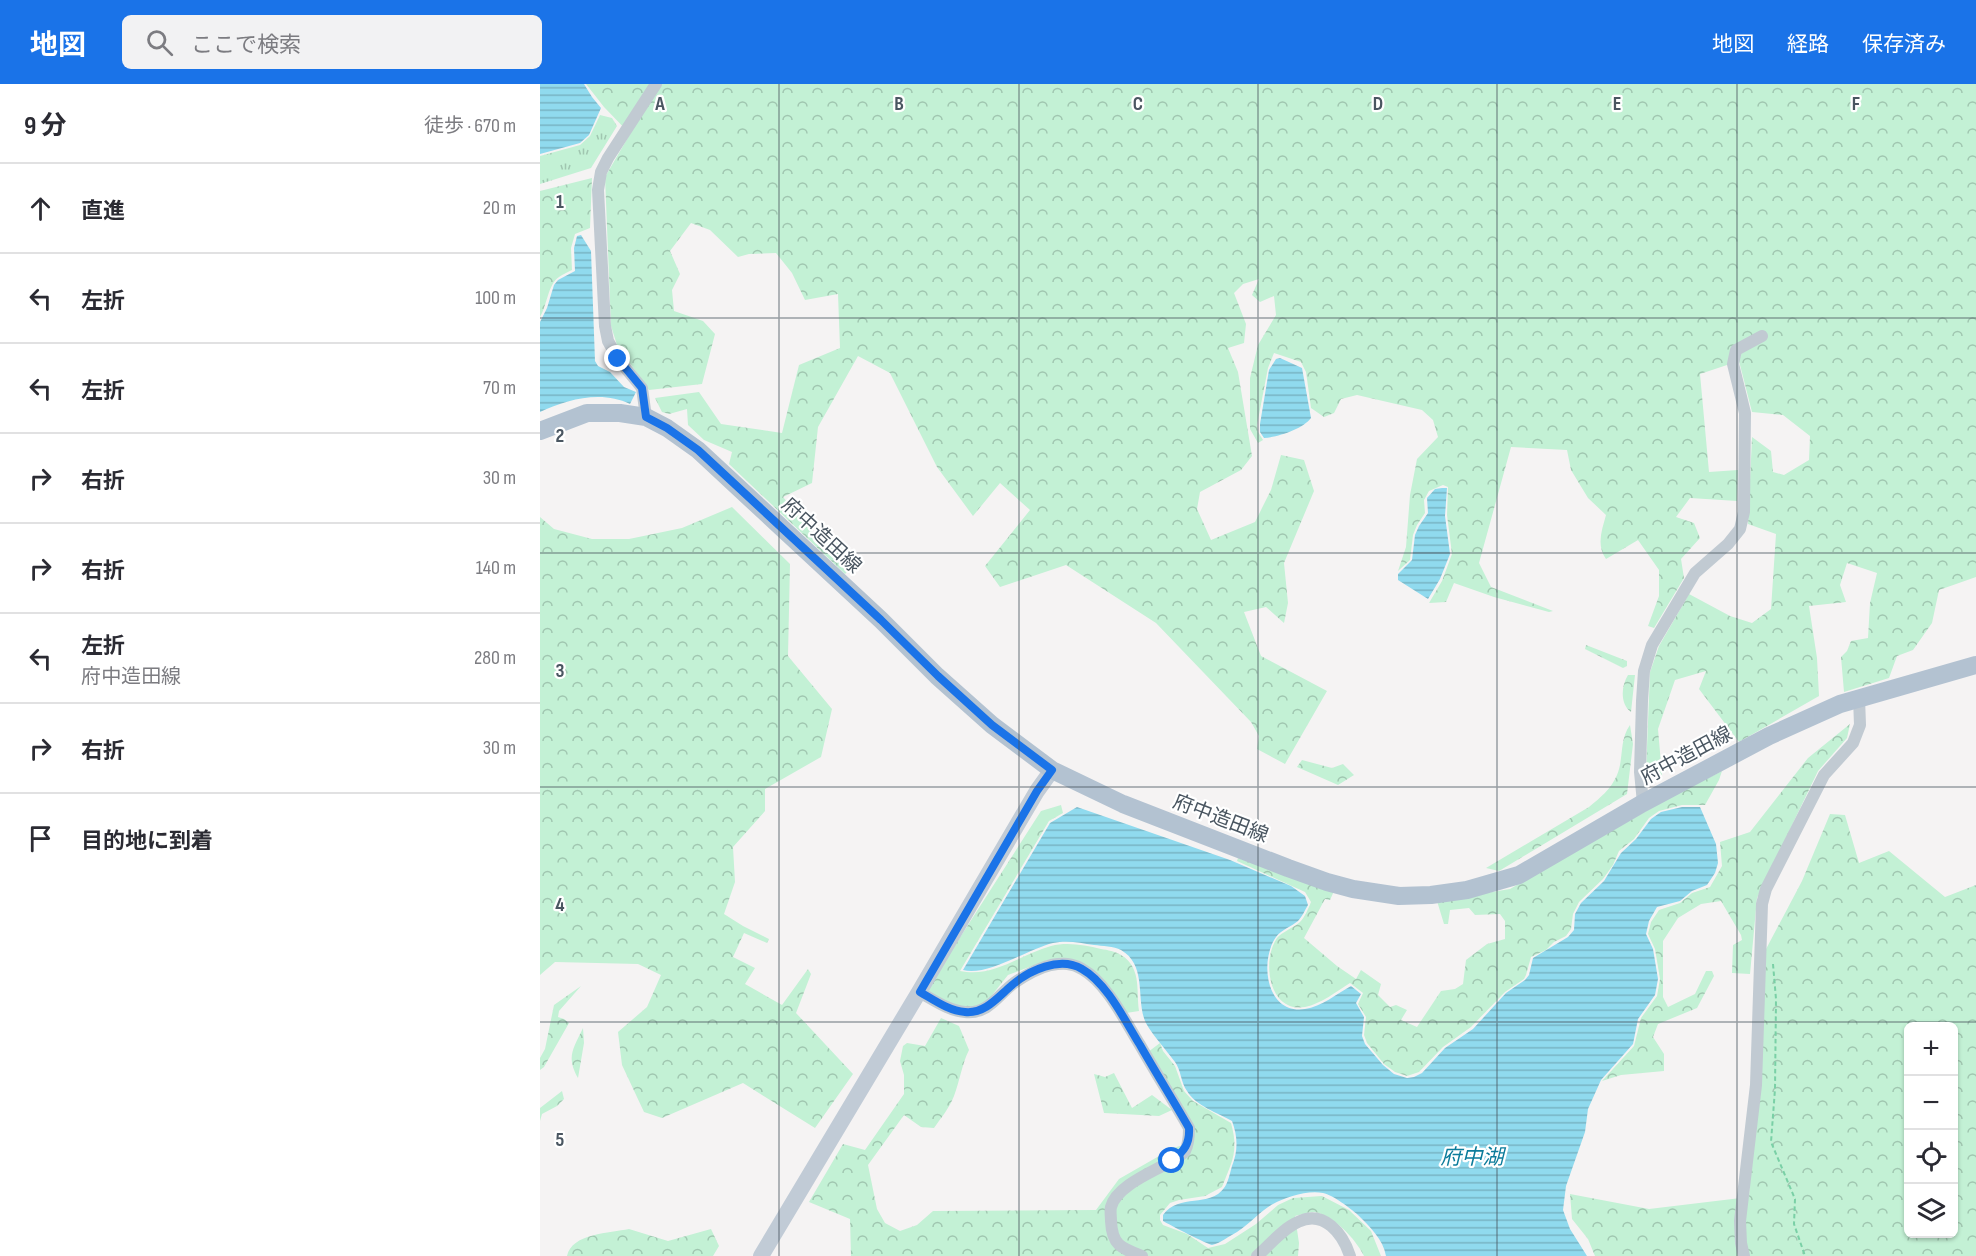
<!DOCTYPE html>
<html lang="ja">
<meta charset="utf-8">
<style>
body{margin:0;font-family:"Sofia Sans Condensed","Noto Sans JP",sans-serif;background:#f2f2f3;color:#2b2b33}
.controls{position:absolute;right:18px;bottom:18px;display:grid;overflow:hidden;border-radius:9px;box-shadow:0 2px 4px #0004}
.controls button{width:54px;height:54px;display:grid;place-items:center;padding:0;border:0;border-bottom:2px solid #e1e1e2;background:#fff;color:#2b2b33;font:30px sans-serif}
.stop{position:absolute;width:18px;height:18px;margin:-14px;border:4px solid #1a73e8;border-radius:50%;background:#fff}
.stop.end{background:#1a73e8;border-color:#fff;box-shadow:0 2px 6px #0008}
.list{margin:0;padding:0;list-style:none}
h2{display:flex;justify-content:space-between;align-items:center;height:78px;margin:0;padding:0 24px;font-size:26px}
h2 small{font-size:20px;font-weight:400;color:#7c7c81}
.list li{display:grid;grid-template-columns:39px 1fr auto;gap:18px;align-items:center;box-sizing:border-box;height:90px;padding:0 24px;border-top:2px solid #e1e1e2}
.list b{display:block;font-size:22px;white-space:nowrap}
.list p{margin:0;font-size:20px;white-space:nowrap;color:#7c7c81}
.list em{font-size:20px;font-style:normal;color:#7c7c81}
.icon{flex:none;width:33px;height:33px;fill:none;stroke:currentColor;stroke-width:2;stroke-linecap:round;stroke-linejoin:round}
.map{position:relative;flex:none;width:1436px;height:1172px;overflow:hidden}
header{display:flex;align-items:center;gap:36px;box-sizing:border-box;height:84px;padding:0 30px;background:#1a73e8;color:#fff}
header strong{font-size:28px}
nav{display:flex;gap:33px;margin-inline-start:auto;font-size:21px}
.search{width:420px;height:54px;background:#f2f2f3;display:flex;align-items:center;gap:15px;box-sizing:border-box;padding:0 21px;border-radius:9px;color:#7c7c81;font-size:22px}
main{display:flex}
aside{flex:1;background:#fff}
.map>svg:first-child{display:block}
.grass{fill:url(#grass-tufts)}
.forest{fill:url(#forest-crowns);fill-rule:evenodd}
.water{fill:url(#water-rules)}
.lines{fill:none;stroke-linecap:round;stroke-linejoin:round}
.path{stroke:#7ad0a6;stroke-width:2;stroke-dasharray:4.5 3;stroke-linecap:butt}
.street{stroke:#c1cad2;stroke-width:12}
.secondary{stroke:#c1cbd6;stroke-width:16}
.primary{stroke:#b3c2d1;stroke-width:18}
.route{stroke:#1a73e8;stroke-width:8}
.grid{fill:none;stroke:#4a5661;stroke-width:1.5;stroke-opacity:0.55}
.labels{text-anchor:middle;stroke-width:4.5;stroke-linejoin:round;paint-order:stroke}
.street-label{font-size:20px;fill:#4a5661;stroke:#fff}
.water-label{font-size:21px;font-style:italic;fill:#0c7c9b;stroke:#fff}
.grid-label{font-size:20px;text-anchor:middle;font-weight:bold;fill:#4a5661;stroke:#fff;stroke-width:4.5;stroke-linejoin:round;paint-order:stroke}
</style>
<header>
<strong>地図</strong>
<div class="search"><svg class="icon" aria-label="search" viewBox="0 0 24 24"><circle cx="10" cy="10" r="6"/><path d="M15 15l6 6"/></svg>ここで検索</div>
<nav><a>地図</a><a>経路</a><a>保存済み</a></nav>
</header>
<main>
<aside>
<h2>9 分<small>徒歩 · 670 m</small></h2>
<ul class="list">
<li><svg class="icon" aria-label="ahead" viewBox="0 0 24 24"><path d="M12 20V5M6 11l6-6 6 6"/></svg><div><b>直進</b></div><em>20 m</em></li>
<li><svg class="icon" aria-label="left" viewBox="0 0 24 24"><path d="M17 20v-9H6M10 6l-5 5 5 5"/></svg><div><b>左折</b></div><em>100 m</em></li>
<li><svg class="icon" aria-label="left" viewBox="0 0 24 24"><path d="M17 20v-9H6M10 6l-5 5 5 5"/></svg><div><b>左折</b></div><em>70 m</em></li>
<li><svg class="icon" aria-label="right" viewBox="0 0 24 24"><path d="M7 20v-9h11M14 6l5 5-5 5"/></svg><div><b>右折</b></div><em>30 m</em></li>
<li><svg class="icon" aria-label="right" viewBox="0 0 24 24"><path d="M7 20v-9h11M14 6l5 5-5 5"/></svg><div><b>右折</b></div><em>140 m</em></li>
<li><svg class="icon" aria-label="left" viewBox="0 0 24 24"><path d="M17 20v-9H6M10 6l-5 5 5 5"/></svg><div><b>左折</b><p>府中造田線</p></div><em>280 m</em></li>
<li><svg class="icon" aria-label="right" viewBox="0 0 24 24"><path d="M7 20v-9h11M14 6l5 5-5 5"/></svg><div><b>右折</b></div><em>30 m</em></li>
<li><svg class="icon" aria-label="arrive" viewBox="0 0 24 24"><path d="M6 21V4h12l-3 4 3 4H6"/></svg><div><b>目的地に到着</b></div></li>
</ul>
</aside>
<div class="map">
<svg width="1436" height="1172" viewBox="0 0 1436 1172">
<defs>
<pattern id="grass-tufts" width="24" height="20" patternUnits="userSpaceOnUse" patternTransform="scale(1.5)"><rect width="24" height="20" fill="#c3f1d5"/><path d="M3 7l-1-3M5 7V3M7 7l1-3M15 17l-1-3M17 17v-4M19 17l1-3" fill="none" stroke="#a0c6b0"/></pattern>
<pattern id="forest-crowns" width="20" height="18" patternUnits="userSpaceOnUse" patternTransform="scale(1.5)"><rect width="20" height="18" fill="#c3f1d5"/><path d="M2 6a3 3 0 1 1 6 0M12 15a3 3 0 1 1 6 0" fill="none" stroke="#a0c6b0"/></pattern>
<pattern id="water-rules" width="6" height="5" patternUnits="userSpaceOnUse" patternTransform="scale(1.5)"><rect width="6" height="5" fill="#90daee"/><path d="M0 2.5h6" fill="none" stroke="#78b4c4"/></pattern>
</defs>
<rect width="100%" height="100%" fill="#f5f3f3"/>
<path class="grass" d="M60,31L72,34L77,42L51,84L0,100V72L40,61L50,52Z"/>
<path class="forest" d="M46,0H1436V493L1399,506L1392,539L1373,566L1357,572L1349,594L1304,608L1301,573L1307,567L1311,557L1328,554L1330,519L1337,489L1307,479L1300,501L1306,518L1269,522L1277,574L1279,612L1199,658L1159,605L1166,587L1135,596L1118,645L1122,691L1112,698L1106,688L1110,588L1119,562L1149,510L1190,532L1212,539L1231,525L1236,450L1208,440L1212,353L1231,367L1233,388L1244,391L1269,376L1270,352L1243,331L1212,328L1199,277L1160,290L1169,388L1198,386L1197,417L1150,414L1136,433L1154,439L1160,454L1141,475L1144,494L1114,544L1108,542L1119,512V486L1098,456L1066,475C1056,461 1062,446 1066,431L1048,414L1031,386L1027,366L971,363L939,479L951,503L1013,527L1009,528L954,513L914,499L906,518L889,519L902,497L912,470L907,431L908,403L903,401L889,407L884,416L885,429L877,441L873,451L870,476L858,487L866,463L870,411L877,375L898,353L893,336L882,326L817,311L801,315L794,329L784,333L771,324L766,288L761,278L734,269L728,284L717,341L718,348L723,356L718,359L710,345V294L718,261L736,231L734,212L720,218L712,211L719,195L703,200L694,209L706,240L704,259L688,264L698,288L712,372L701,386L660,408L657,425L671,456L715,438L731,406L741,371L764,376L774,407L744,479L748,519L744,539L726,523L704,528L721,572L787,607L745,680L717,665L719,652L711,638L616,539L526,481L460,503L445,482L490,426L460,399L433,432L397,383L350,289L318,272L278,343L272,399L243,413L278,455L299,454L309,486L305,490L189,380L192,368L164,356L148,341L147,325L129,330L122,328L115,314L159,308L181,340L242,349L259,281L300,264L298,210L265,216L252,189L236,169L209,170L198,173L170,146L151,139L130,167L140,190L132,206L134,227L163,237L175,250L162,300L109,306L77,261L71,242L65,93L90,50L64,23Z
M52,94L50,144L35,150L31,164L32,186C28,188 23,190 19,193C8,200 7,222 0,233V107Z
M192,423L250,480L248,572L292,625L281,673L225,705V727L193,763L195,798L184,830L203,842L229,855L227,859L204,849L193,873L215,884L205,900L242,921L268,885L271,890L256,929L313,990L275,1044L203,999L122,1034L104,1028L82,981L78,948L107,923L121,891L98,880L15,878L0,891V433L14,445L52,455H89L142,444Z
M1046,561L1087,577V582L1083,584L1045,565Z
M1088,591H1095L1091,628C1080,620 1081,602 1088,591Z
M1310,640L1307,654L1278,687L1217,814L1210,890L1192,889L1193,861L1202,856L1201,851L1181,817L1161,820L1138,834L1123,857V913L1128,923L1155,910L1166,887H1172L1174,892L1157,924L1118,940L1113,953L1124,970V987L1081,991L1062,997L1094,962L1101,934L1117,912L1120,895L1115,865L1108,850L1111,838L1119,826L1140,819L1152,809L1170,803L1182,782L1180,758L1210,748L1268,674Z
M1090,641L1093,660L1087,710L959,787L946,784L1049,723C1060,714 1071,705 1077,691C1084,675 1079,656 1090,641Z
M762,676L792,684L803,680L814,691L798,701L757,683Z
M1182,687L1179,696L1165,721H1142L1119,727L1109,734L1094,755L1079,767L1073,781L1063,795L1039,818L1033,830L1031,845L1026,852L1014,858L1006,866L991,873L986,891L984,895L965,908L931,943L903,963L879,988L867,992L855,988L844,980L827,959L824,951L826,933L818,920L823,909L810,899C797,907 781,920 765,923C729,929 721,877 737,854C742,848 753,844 760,838C765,833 768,825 771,818L765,808L697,777L698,774L794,807L790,816L785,815L764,854L797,882L816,895L821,886L841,900L838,911L850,923L856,921L867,926L861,936L877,943L901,907L915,905L923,900L926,876L947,860L965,855V837L960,830L935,831L929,824L910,826L908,840H904L897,817L970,805L1127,715Z
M521,721L523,729L509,737L420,887C454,894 479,871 511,862C527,858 545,861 561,865C575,867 588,871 594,886C599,897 597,914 599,927L586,929L558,890L508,876L468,891L445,920L425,925L385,908L501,727Z
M1290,730L1305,731L1319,779L1349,767L1405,813L1436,801V1172H1055L1048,1155L1032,1135L1030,1110L1109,1125L1209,1113L1225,867L1262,797ZM1368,942H1414V1150H1368Z
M41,902L19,927L18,933L24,935L29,939L4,983L0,986V974L5,965L14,921Z
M401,934L419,942L429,966C422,980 420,996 414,1012C410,1023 401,1034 394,1044L381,1043L364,1031L328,1081L337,1125L345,1139L360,1147L377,1141L393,1127L556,1126L579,1095L633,1064L650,1059L608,968L620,959L623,967L635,982L644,1007L653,1017L691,1039C699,1068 692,1077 682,1103L665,1112L639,1116L630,1119L620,1131V1136L623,1141L647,1150L668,1164L685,1160L716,1140L738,1121L753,1114L782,1112L809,1126L831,1147L841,1172H824C816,1155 793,1131 774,1128C768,1128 760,1131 755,1132L759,1159L758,1172H311L310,1135L269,1118L303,1060L325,1066L364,1010V991L360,977L363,962L367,959L385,962Z
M43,944L44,959L38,994C26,973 33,965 43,944Z
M574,989L592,1024L612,1011L632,1026L619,1032L564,1029L554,990L565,993Z
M22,1007L24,1015L17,1022L2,1030L0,1037V1024Z
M89,1145L128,1157L171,1145L179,1162L173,1172H27C32,1149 70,1149 89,1145Z"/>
<path class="water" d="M0,0H44L52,13L61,24L49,51L40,59L0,70Z
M41,151L51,167L55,277L58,282L70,288L84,303L96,308L90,320C62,306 27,315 0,328V238L7,224L14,201L18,196L35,187L34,164L37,152Z
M740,274L762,284L771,334C763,345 738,353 724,354L720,348V340L729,286L736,275Z
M902,404H907L905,432L910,470L900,495L888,515L858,496V490L872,476L875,451L879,442L888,429L887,414L895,405Z
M537,723L690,776L751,802L765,812L768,821C765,826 762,833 758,837C752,842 741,846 736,853C719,877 726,931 765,925C781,923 798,909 811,902L821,910L816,919L824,933L822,952L825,960L843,981L854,990L867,994L874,993L882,989L905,964L933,945L966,909L985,896L989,891L993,874L1028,853L1034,846L1035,830L1041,819L1064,797L1081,769L1096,755L1111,735L1121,728L1142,723H1160L1176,760L1178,779L1175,789L1167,801L1152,807L1140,817L1117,823L1109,837L1106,850L1113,865L1118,895L1115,911L1098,935L1093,960L1061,996L1048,1025L1045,1048L1026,1102L1023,1126L1030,1145L1047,1172H846C843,1155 830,1143 818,1131C810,1124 793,1111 783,1109C767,1106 746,1113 733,1120C720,1127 710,1140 697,1148C689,1152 681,1159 672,1161C669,1161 628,1140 623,1137V1131C639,1109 670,1124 684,1104C688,1099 690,1089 692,1082C698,1067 698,1053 692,1037C678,1029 656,1022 647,1007C641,999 641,986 635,978C627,967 610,948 605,937C596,914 607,881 581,866C574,862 562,862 554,861C540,859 528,856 513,859C488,865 446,893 423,886L510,739Z"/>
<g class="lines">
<path class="path" d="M1233,880L1236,915L1235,1005L1231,1058L1255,1115L1254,1140L1265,1172"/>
<path class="street" d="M106,333L102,304L78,275L68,257L65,242L58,106L61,88L68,74L116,0
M1103,719L1100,688L1102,617L1104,587L1112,561L1155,489L1188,460L1200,445L1204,428L1205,329L1193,280L1196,266L1222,252
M379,908C394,916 409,927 425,928C448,931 459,910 474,899C486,891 498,884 511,881C523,879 532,879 542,885C567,899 585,937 600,961C616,989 633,1016 649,1044C649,1051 649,1060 645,1067C641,1072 632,1077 626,1080C610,1089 576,1103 571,1123C570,1127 571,1132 571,1137C572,1161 581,1164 602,1172
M717,1172C730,1161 742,1145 758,1138C784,1125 803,1150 810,1172
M1204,1172L1201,1159L1200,1137L1216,1001L1222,820L1226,805L1284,691L1313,659L1320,641L1319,614"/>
<path class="secondary" d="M221,1172L379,908L497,707L512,686"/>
<path class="primary" d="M0,347L47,329H80L106,333L127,344L158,366L341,536L397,592L452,641L512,686L583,720L748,784L787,798L813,805L859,812L891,811L927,806L979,791L1103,719L1229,652L1300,620L1436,581"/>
</g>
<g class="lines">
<path class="route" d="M78,275L102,304L106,333L127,344L158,366L341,536L398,592L452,641L512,686L497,707L380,908C394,916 409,927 425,928C445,930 458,913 471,902C489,886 520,872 542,885C567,899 585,937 600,961C616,989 633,1016 649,1044C650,1060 644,1067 632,1077"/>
</g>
<path class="grid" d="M239,0V1172M479,0V1172M718,0V1172M957,0V1172M1197,0V1172M0,234H1436M0,469H1436M0,703H1436M0,938H1436"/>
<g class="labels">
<g class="street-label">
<text transform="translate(282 451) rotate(43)" y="7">府中造田線</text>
<text transform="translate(1146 671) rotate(-28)" y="7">府中造田線</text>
<text transform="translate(681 734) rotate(21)" y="7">府中造田線</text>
</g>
<g class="water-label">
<text x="932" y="1080">府中湖</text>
</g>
</g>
<g class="grid-label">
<text x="120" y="26">A</text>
<text x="359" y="26">B</text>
<text x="598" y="26">C</text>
<text x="838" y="26">D</text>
<text x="1077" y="26">E</text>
<text x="1316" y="26">F</text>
<text x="20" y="124">1</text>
<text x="20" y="358">2</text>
<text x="20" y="593">3</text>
<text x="20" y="827">4</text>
<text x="20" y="1062">5</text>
</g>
</svg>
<div class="controls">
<button>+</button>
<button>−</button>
<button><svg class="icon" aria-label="locate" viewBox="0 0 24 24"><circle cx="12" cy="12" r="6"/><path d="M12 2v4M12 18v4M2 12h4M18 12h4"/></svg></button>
<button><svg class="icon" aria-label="layers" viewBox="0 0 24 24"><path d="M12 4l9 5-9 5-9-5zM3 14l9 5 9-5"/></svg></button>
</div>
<div class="stop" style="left:632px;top:1077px"></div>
<div class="stop end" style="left:78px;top:275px"></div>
</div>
</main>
